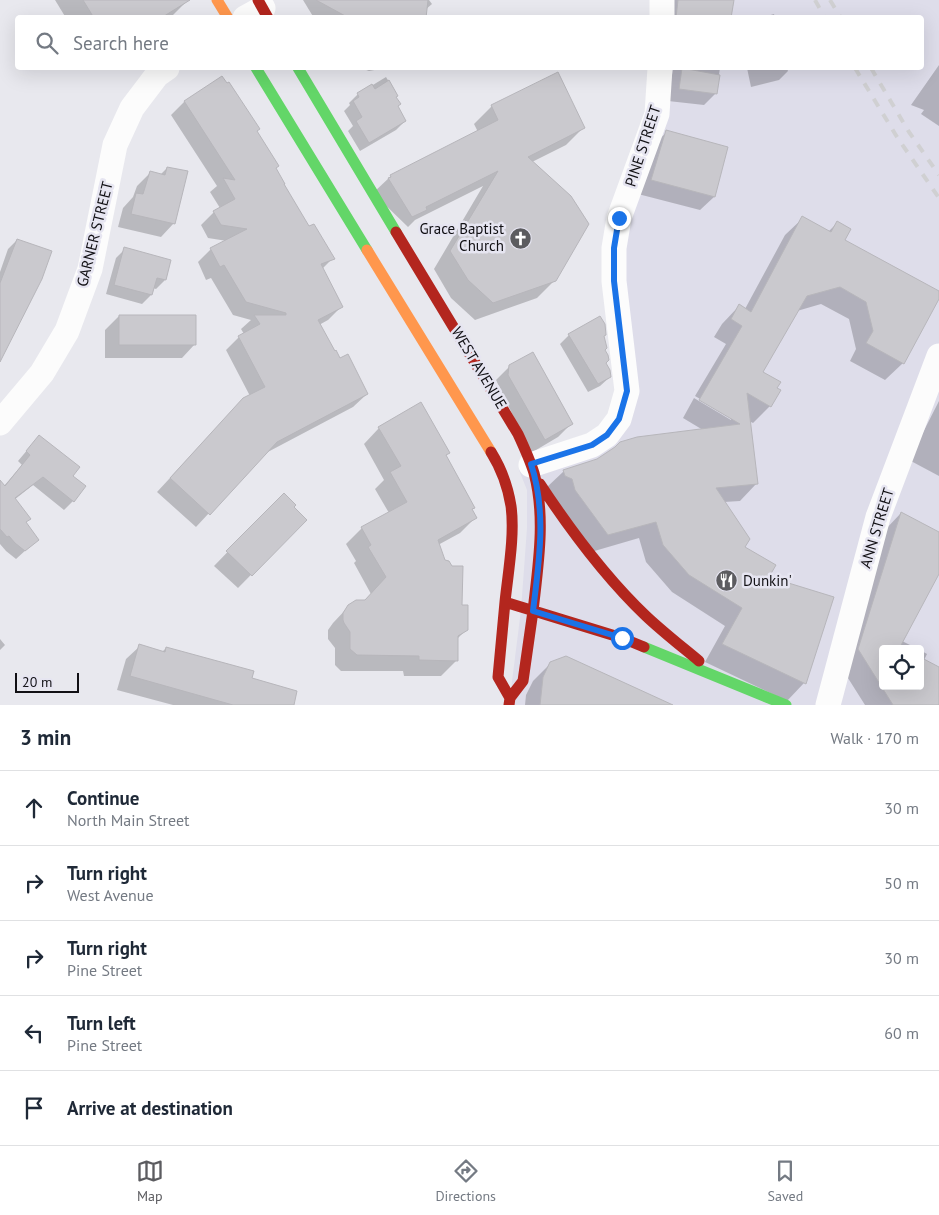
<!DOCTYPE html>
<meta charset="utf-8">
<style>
body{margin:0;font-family:"PT Sans",sans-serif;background:#f6f6f7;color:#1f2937}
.controls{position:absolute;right:15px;bottom:15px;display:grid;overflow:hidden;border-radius:5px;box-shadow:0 5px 20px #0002}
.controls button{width:45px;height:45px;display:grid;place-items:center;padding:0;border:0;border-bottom:1px solid #e0e1e3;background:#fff;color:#1f2937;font:25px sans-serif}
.scale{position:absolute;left:15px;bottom:12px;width:64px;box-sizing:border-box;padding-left:5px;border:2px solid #111014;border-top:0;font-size:14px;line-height:18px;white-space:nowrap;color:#111014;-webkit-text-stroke:4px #e6e5f1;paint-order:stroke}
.stop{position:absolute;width:15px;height:15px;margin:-11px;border:4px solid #1a73e8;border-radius:50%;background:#fff}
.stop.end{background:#1a73e8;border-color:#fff;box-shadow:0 1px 5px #0008}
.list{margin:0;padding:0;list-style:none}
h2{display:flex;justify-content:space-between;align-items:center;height:65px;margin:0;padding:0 20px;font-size:21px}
h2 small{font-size:16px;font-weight:400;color:#747a83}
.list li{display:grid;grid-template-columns:32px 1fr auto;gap:15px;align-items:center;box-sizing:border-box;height:75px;padding:0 20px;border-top:1px solid #e0e1e3}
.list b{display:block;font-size:19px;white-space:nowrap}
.list p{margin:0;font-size:16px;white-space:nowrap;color:#747a83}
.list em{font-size:16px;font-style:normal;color:#747a83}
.icon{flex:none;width:28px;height:28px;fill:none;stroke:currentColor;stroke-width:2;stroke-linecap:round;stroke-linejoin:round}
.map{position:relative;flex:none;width:939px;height:705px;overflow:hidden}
.search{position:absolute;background:#fff;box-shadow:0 5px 20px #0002;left:15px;right:15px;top:15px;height:55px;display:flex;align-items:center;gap:12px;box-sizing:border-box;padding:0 18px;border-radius:5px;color:#747a83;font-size:19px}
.sheet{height:440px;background:#fff}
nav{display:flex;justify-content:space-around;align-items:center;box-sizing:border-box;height:70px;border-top:1px solid #e0e1e3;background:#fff;font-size:14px;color:#747a83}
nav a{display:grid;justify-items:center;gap:2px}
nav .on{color:#5c5c60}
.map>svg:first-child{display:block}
.built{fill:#deddea;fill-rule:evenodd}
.shadow{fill:#0003}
.building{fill:#cac9ce;stroke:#b7b6bb}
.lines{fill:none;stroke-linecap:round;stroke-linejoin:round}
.street{stroke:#fcfcfc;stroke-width:25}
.fast{stroke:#63d668;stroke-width:11}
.slow{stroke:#ff974d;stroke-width:11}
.jam{stroke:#b3261e;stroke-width:11}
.rail{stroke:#d0d0d2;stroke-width:4;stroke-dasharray:9 9;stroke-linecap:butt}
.route{stroke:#1a73e8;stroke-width:6}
.labels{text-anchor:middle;stroke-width:5;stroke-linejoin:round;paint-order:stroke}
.street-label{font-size:15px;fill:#111014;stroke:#e6e5f1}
.poi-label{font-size:15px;fill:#111014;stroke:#e6e5f1;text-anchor:end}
</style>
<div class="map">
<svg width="939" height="705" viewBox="0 0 939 705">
<rect width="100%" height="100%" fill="#e8e8ee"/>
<path class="built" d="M662,0H939V705H509L521,610L527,528V490L519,470L619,419L614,281L660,68H922V18L662,17ZM883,649H920V686H883Z"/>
<path class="shadow" d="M55,0H186L187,1L170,18H66Z
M303,0H429L432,4L425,10V18H314Z
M669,0H733L727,18H666Z
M774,14L775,18H760Z
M939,65V126L921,114L924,110L911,105Z
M361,68H385L369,71Z
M673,68H720L716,93L704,105L668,101Z
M741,68H787L788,71L779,80L751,87L747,68L741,69Z
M557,74L584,127L566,145L532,162L555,280L537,298L475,320L451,298L434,269L483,186L415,220L408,227L373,193L391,176L478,132L474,124L492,106Z
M386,77L397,95L395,97L397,107L405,121L396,130L360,151L348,131L353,126L344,111L350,105L349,103L358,94Z
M222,78L256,131L275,169L309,228L333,258L322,269L342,306L328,320L319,325L340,360L367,394L353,407L264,454L196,527L157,492L230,413L250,396L226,350L239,337L244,334L241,329L251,320L233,315L211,278L206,280L198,262L211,249L227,241L208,238L201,225L214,212L220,208L210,192L217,186L171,115L184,102Z
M667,132L727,148L714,197L700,210L638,194L653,145Z
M167,168L174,223L161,237L118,227L123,208L133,197L137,186L150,173L160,175Z
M803,218L828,232L837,223L843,241L939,292V296L903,363L885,380L850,361L856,349L849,319L821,304L797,311L761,372L776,388L770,406L753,423L749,421L757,483L740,501L724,502L744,547L768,578L833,598L804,683L787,701L705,662L725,626L672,592L646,562L639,538L591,552L546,488L564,471L703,430L683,418L694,398L731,420V417L695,396L726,344L714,337L722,324L739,306L745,309L785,235Z
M17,240L0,356V272L8,249Z
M125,249L165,280L156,289L153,288L151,295L142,304L106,294L116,258Z
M119,316L195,344L182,358H105V330Z
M569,335L603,336L605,363L610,377L600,386L588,392L560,344Z
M510,366L572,423L558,437L531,453L496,380Z
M939,401V476L909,460Z
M379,428L449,452L445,456L475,518L460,533L438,545L461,606L467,629L457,639V660L441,676H404L403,671H341L335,665V648L328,639V630L333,623L349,606L364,601L371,594L354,563L356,561L346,544L362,528L389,513L375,489L384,480L364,444Z
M39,436L71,476L73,501L64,510L33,485L14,500L25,523L37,540L16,559L6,551L0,544V486H4L22,465L18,461Z
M284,494L292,507L305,520L238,588L214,566Z
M901,513L939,533V571L902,641L918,649H883V686H920V650L927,654L924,660L939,668V705H865L841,667L884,531Z
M0,639L5,645L0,650Z
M140,646L162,652L166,648L292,705H173L117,690L126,659Z
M551,663L670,705H525L526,695L533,681Z"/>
<path class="building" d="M83,0H190L161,18H94Z
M316,0H428L426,18H349Z
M678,0H734L731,18H676Z
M682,68L720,75L717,94L679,89Z
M558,72L585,128L528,157L571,196L589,224L556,281L493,303L468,280L450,251L498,171L426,207L427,210L412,217L388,178L391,177L390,175L498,120L491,105Z
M222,76L227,83L229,82L260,129L257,131L279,166L276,168L285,184H284L309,226L314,224L335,259L321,264L343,307L318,320L335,351L336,350L340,358L348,354L368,394L277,442L210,515L170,478L243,398L265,387L238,336L260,324L254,315H286V313L246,302L224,265L220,267L210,248L247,229L221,225L213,211L235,199L223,178L235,180L184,101Z
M389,80L398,96L396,97L401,104L398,106L406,121L369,143L356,121L362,117L353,101L359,97L357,93L372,84L375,89Z
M666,130L728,147L715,197L651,180Z
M167,167L188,171L175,224L131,214L136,193L143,194L150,171L165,175Z
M802,216L831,232L837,221L851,229L845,240L939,291V299L904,364L866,343L873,331L866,302L840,287L807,296L763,372L781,382L777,388L781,390L771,407L747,393L758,484L716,488L750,539L745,547L776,565L769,577L834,597L806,684L722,644L742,608L689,575L663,545L656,522L608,535L575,490L572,479L565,476L563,470L597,459L615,447L620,442L637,437L740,424L699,400L742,326L731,319L739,304L751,312Z
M17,239L52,251L42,279L0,362V283Z
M124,247L171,260L166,280L157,278L152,295L114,285Z
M119,315H196V345H119Z
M600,316L605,324L606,335L604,336L607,348L605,350L608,355L609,360L606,363L610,370L611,377L598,384L568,334Z
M533,352L573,424L545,440L508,375L509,365Z
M421,402L450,453L446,455L475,508L472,509L477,518L438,540L445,560L449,561L452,566H463L462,605H468V630L458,636V661L419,660V656L357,655L350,649V632L344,623L343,620V613L348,605L356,600H365L386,577L368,547L371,545L361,527L407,502L390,472L401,466L378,427Z
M39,435L80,467L73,476L86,486L74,502L43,477L15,498L31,519L26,522L39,540L25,551L15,543L9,536L7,537L0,529V480L5,486L30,455L26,451Z
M284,493L296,505L294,507L307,520L252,576L226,551Z
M901,512L939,532V574L899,649H883V686H920V657L939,667V705H893L858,649Z
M139,644L165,652L166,647L254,671L252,678L297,691L294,705H233L130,676Z
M566,656L673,705H540L543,677L550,662Z"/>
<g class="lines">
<path class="street" d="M245,18L263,8
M662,18V0
M0,423L42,373L67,331L90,269L115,145L132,108L157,75L167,68
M531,465L592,445L607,435L619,419L627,391L614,281V248L619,218L657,114L660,68
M828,705L878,517L939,356"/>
<path class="fast" d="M256,68L367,250
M298,68L396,232
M644,647L786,705"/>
<path class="slow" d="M217,0L228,18
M367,250L491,452"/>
<path class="jam" d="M258,0L268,18
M396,232L518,434C524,447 530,460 534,473C546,518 538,566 533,611
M491,452C501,468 508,487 511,506C515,535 508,573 505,602L622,638L644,647
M540,484C571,531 605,577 646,616C663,632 681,646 699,661
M505,602L498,677L510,698L509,705
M510,698L523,681L533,611"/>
<path class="rail" d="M815,0L825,18
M830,0L841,18
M855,68L897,137L939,198
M871,68L909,132L939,175"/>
</g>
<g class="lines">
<path class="route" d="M619,218L614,248V281L627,391L619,419L607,435L592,445L531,464C547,512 539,562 533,611L622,638"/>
</g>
<defs>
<symbol id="church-disc" viewBox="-11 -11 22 22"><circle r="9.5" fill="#5c5c60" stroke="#e6e5f1"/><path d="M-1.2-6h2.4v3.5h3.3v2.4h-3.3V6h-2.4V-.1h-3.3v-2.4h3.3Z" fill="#fff"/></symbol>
<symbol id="restaurant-disc" viewBox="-11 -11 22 22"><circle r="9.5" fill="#5c5c60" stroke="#e6e5f1"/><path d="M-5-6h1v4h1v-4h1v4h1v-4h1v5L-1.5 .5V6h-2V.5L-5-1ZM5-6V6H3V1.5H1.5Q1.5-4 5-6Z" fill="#fff"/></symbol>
</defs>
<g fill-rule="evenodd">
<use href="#church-disc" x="508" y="226" width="25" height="25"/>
<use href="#restaurant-disc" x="714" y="568" width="25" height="25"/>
</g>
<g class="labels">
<g class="street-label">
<text transform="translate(643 146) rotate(-72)" y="5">PINE STREET</text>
<text transform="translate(95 234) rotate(-76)" y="5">GARNER STREET</text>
<text transform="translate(479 368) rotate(59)" y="5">WEST AVENUE</text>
<text transform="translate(877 528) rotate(-73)" y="5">ANN STREET</text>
</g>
<g class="poi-label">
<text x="504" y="234">Grace Baptist<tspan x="504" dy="17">Church</tspan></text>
<text x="743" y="586" text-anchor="start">Dunkin'</text>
</g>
</g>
</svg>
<div class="controls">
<button><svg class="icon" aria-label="locate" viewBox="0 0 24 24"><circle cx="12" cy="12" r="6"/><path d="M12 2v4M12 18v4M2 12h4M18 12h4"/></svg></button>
</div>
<div class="scale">20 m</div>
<div class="stop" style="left:622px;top:638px"></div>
<div class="stop end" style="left:619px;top:218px"></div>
<div class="search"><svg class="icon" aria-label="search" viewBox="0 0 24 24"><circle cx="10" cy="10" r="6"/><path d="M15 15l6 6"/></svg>Search here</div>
</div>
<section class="sheet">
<h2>3 min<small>Walk · 170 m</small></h2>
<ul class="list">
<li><svg class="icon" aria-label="ahead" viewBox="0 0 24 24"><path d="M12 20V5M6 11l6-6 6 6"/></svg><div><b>Continue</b><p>North Main Street</p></div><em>30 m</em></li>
<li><svg class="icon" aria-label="right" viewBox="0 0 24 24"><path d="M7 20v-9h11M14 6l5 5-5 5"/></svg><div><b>Turn right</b><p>West Avenue</p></div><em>50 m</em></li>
<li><svg class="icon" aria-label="right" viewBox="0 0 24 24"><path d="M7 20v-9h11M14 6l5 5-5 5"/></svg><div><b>Turn right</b><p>Pine Street</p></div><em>30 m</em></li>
<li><svg class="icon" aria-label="left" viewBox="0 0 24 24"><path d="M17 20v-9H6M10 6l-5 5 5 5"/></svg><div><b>Turn left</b><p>Pine Street</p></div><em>60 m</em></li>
<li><svg class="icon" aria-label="arrive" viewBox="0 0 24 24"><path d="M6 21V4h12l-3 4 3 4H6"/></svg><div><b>Arrive at destination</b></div></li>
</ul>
</section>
<nav>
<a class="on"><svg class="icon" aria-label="map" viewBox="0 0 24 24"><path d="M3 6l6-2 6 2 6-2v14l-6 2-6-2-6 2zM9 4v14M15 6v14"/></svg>Map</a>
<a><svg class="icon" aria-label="directions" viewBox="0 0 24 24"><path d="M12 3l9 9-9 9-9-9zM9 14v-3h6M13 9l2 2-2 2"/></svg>Directions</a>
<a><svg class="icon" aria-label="saved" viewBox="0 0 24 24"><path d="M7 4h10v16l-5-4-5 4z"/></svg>Saved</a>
</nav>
